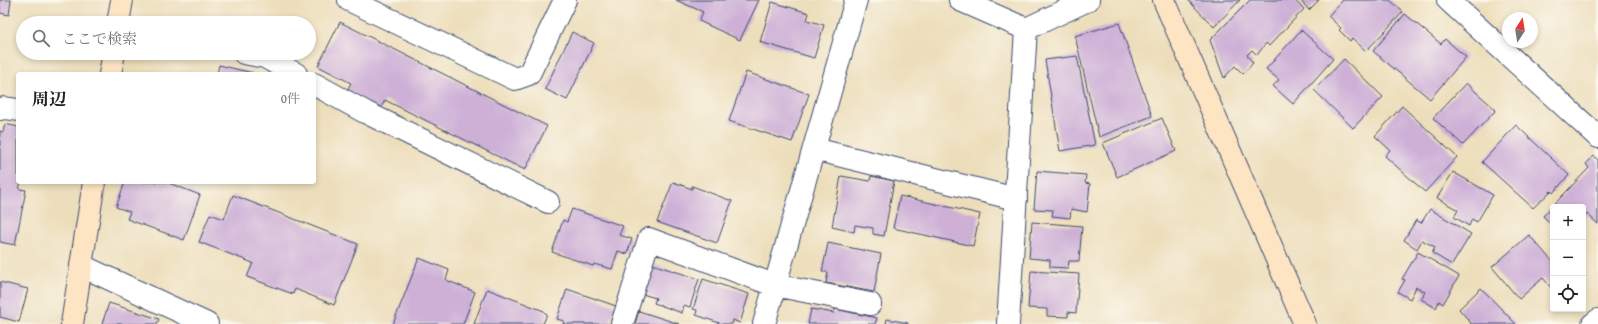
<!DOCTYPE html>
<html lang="ja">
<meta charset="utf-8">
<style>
body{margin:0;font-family:"Gentium Book Plus","Noto Serif JP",serif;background:#f2f2f2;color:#202124}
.controls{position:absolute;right:12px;bottom:12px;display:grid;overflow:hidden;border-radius:4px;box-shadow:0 2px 6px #0003}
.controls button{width:36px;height:36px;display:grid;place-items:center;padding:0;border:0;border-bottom:1px solid #e0e0e0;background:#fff;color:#202124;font:20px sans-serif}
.compass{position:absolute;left:1502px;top:12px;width:36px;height:36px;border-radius:50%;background:#fff;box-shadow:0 2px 6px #0003;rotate:12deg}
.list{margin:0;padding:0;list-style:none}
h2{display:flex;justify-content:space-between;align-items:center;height:52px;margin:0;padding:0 16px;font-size:17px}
h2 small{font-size:13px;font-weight:400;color:#757577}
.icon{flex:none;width:22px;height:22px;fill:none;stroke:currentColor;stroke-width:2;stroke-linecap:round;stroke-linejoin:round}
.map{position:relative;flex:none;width:1598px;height:324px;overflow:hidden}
.search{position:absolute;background:#fff;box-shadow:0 2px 6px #0003;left:16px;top:16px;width:300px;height:44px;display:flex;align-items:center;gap:10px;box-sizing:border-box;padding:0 14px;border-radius:22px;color:#757577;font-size:15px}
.panel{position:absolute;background:#fff;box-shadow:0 2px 6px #0003;left:16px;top:72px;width:300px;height:112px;border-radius:4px}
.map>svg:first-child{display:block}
.building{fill:#ceb0d7}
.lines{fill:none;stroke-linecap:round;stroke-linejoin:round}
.street-casing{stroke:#3a496c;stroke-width:24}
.secondary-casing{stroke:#3a496c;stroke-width:24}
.street{stroke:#fff;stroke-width:22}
.secondary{stroke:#fde5c4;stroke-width:22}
</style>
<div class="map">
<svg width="1598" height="324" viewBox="0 0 1598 324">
<rect width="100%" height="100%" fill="#fbf7ec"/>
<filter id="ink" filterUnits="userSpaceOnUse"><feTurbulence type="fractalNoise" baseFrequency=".025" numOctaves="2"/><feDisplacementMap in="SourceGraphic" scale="8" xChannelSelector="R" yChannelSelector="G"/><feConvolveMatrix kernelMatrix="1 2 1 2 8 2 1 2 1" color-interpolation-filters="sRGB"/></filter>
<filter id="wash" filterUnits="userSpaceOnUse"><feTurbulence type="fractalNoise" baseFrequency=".012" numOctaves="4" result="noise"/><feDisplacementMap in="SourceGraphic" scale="16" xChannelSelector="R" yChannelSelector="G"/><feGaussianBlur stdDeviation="0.9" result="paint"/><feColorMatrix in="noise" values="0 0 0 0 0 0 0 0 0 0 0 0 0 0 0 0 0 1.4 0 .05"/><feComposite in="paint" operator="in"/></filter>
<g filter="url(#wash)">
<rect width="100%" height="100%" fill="#eddebb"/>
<g id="blocks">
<path class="building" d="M0,0H11L9,15L0,13Z
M676,0H759L740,40L699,21L703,12Z
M1188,0H1240L1214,27Z
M1250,0H1294L1304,9L1269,46L1266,43L1257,55L1252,50L1247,55L1253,63L1243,74L1235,66L1224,78L1210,40Z
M1300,0H1319L1309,10Z
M1343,0H1390L1403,12L1366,51L1352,38L1350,41L1339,30L1341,28L1328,16Z
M772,2L809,13L807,20L824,25L814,58L760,42Z
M1405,14L1441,44L1445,39L1466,57L1430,99L1373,51Z
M340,22L547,126L525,170L385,100L380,110L345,94L351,83L318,66Z
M1119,23L1152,116L1099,137L1075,36Z
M1301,30L1333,59L1293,104L1273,86L1279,80L1266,69Z
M572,32L594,43L567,100L545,89Z
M1077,56L1095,145L1060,151L1045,60Z
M1344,59L1383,97L1353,128L1314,90Z
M219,65L253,73V74H217Z
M746,72L809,94L792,142L729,121Z
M1466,83L1496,110L1463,145L1433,118Z
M1402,106L1457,157L1425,192L1385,156L1390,150L1375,136Z
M1162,118L1176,151L1117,177L1103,143Z
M5,124L18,127V182H21L19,189L26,190L15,245L0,242V131L3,132Z
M1516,125L1569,175L1553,193L1551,191L1533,208L1482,162Z
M1594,156L1598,160V224L1587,214L1583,218V207H1553V226L1543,216L1589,168L1586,164Z
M1037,171L1086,175L1085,183L1090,184L1087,212L1071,209L1070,218L1052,216L1053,210L1034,209Z
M1453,172L1493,195L1477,222L1472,219L1469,226L1454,217L1458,210L1437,198Z
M841,176L870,181L871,176L894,181L884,236L873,234V228L855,225L854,232L832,227Z
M125,182H166L200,195L184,240L127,219L130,212L116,207Z
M673,182L692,189V186L732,201L717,243L657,222Z
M233,195L358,244L334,305L295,289L293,294L247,277L253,263L199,242L210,214L224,219Z
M900,196L980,214L973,246L893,228Z
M572,209L623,226L619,235L632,239L627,254L618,251L612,269L594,264L593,266L552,252L563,220L567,222Z
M1430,209L1471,234L1452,265L1432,253L1435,247L1422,240L1417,249L1404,240L1416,220L1421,223Z
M1032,222L1082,226L1079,261H1069L1068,268L1050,267V260L1029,258Z
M1529,235L1553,262V290L1543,278L1519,299L1492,267Z
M828,243L881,254L874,292L826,283L828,272H822Z
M1418,252L1459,276L1443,304L1439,301L1436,308L1421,299L1425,292L1416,287L1410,299L1398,292L1405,280L1402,279Z
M419,258L449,270L446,280L475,292L463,324H393Z
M652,264L699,279L690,307L684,305L682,313L654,303L656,298L642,294Z
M1031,271L1079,274L1076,313L1068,312V317L1047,316V309L1028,308Z
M703,279L749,294L740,323L733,320L732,324H722L696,315L697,310L693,309Z
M0,282L28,289L19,322L0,317Z
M1481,288L1516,324H1470L1471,323L1459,309Z
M487,289L544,311V312L547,314L543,324H474Z
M567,289L616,306L610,324H563L564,321L557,319Z
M109,303L159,319L157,324H102Z
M811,309L834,313L835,309L877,318L875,324H808Z
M639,311L679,324H635Z
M887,319L908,323V324H886Z"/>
</g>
</g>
<g filter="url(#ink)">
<use href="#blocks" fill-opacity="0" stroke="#3a496c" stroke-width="1"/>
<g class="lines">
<defs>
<path id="street" d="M349,0L515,79L529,74L565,0
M960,0L1026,29
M1448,0L1598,137
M244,53L265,57L296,74
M314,84L365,112L548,202
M0,109L5,108L18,110
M814,149L1016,199
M82,266L207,324
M622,324L649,239L774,285L870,304
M764,324L856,0
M1008,324L1026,29L1088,0
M1593,324L1598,320"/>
<path id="secondary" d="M1164,0L1305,324
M118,23L122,0
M110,74L114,53
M72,324L94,182"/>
</defs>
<use href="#street" class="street-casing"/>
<use href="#secondary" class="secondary-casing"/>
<use href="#street" class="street"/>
<use href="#secondary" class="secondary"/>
</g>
</g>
</svg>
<div class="controls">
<button>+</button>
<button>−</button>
<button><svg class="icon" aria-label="locate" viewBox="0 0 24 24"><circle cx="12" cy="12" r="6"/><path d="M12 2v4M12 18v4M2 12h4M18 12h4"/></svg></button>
</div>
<svg class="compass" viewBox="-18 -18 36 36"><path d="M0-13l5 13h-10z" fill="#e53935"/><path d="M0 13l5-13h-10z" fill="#757577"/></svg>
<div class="search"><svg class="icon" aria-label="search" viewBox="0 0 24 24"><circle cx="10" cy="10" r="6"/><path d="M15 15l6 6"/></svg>ここで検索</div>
<section class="panel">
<h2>周辺<small>0件</small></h2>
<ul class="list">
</ul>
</section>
</div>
